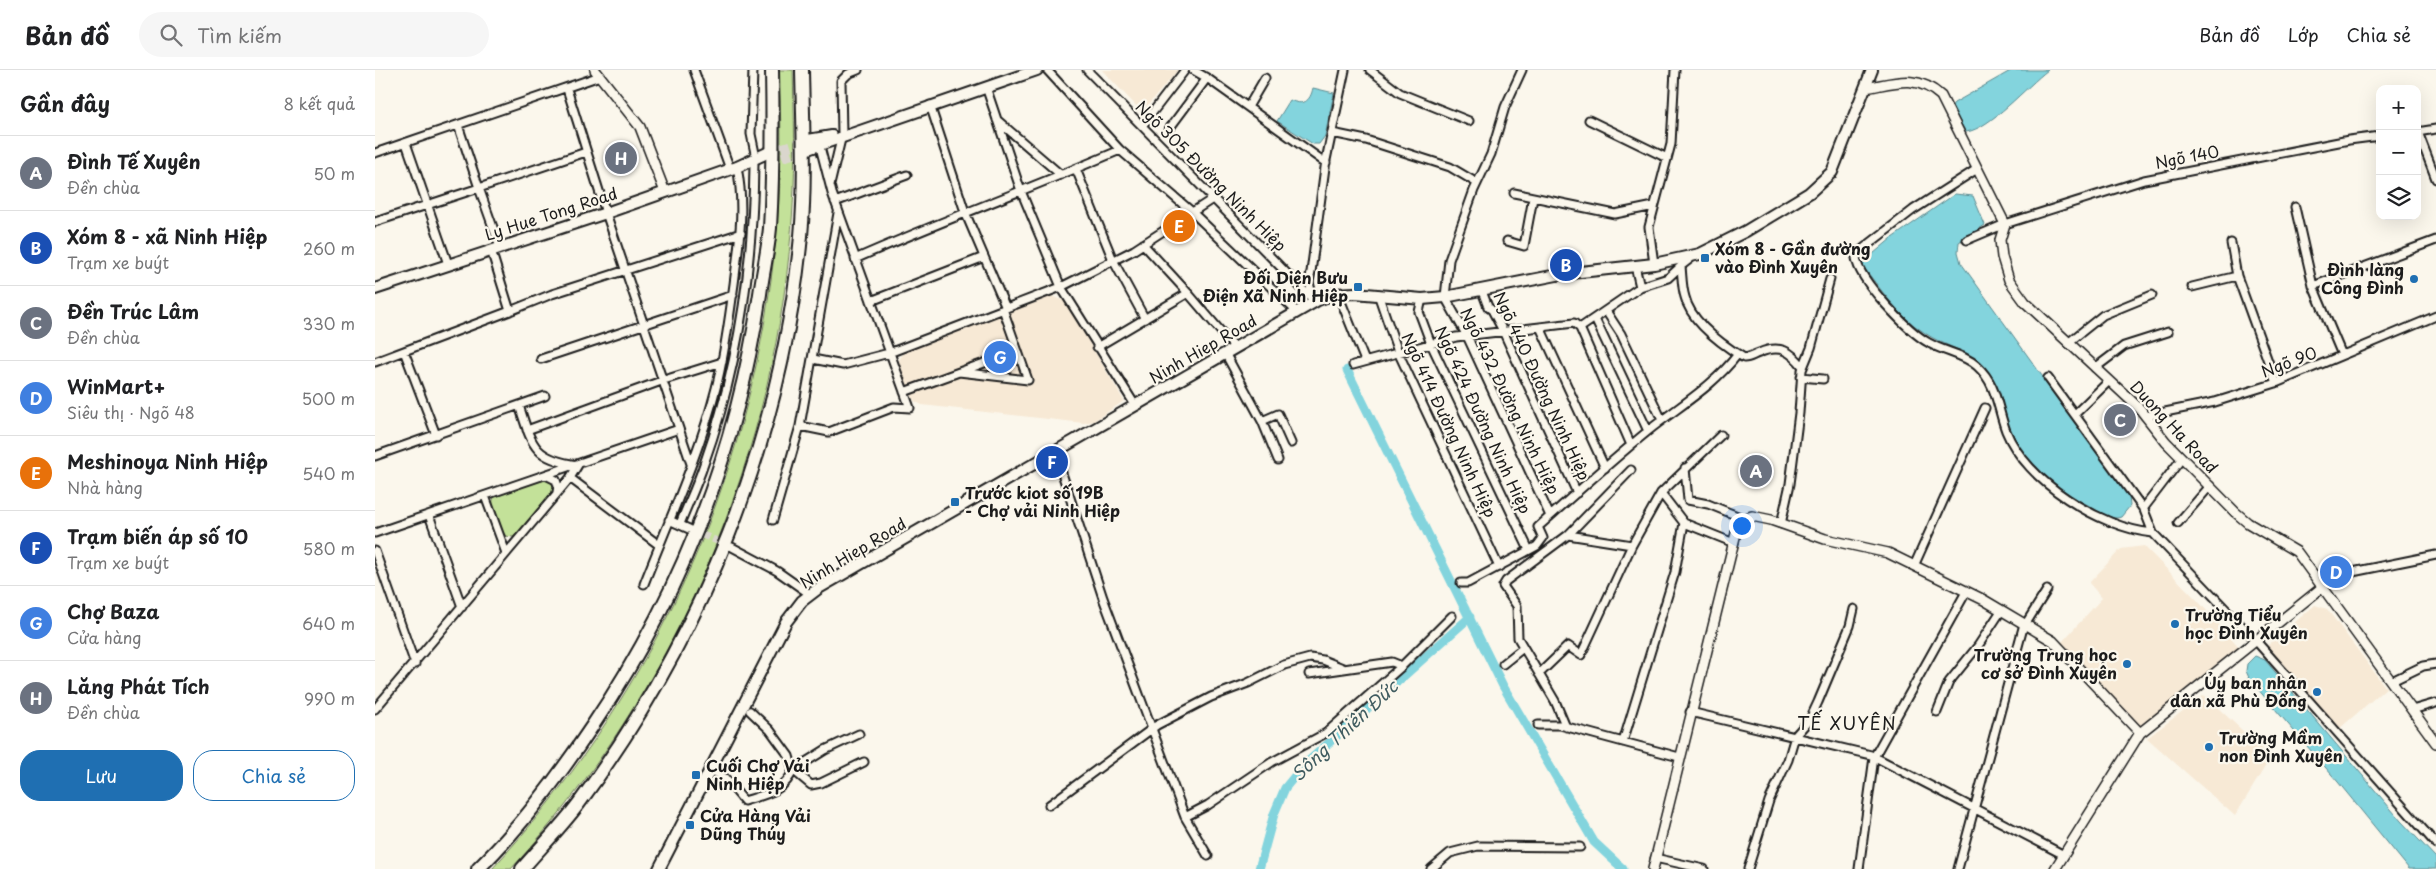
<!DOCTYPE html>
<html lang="vi">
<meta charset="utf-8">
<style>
body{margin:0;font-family:"Playpen Sans",sans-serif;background:#f6f6f6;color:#202124}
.controls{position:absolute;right:15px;top:15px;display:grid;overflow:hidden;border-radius:10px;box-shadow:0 5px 20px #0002}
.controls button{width:45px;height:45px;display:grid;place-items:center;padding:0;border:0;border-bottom:1px solid #e0e0e0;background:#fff;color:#202124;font:25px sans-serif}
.you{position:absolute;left:1366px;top:455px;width:18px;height:18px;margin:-12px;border:4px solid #fff;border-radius:50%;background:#1a73e8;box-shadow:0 0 0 8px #1a73e833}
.badge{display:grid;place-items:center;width:32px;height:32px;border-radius:50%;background:#1f6fb2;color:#fff;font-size:16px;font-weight:700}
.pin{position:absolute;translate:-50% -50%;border:2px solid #fff;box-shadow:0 1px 5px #0006}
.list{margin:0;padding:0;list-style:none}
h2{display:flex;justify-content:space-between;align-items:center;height:65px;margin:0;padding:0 20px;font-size:21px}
h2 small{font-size:16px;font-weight:400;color:#757577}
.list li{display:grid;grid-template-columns:32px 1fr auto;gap:15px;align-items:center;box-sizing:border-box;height:75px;padding:0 20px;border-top:1px solid #e0e0e0}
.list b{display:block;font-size:19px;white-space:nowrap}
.list p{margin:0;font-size:16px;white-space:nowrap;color:#757577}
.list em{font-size:16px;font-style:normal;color:#757577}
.actions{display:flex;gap:10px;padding:15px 20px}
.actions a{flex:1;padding:11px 0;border:1px solid #1f6fb2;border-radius:20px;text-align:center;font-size:18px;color:#1f6fb2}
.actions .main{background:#1f6fb2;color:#fff}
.icon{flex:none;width:28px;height:28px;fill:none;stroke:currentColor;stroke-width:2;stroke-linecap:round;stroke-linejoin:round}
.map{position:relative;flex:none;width:2061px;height:799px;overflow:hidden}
header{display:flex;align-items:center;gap:30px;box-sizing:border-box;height:70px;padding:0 25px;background:#fff;border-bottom:1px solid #e0e0e0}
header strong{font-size:24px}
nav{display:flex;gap:28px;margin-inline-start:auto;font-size:18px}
.search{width:350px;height:45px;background:#f6f6f6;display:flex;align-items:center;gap:12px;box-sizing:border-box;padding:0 18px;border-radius:28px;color:#757577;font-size:19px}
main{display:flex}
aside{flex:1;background:#fff}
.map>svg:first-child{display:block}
.built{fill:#f7e9d5}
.green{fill:#c3e199;stroke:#707e5a}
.water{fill:#83d4dd;stroke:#5a8a90}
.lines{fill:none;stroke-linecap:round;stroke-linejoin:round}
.canal{stroke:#83d4dd;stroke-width:9}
.minor-tunnel{stroke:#dad6cd;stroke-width:7;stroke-dasharray:7 3.5;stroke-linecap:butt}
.secondary-tunnel{stroke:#dad6cd;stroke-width:10;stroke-dasharray:10 5;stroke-linecap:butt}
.minor-casing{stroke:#1c1c1c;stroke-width:11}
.tertiary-casing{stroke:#1c1c1c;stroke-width:12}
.secondary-casing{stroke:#1c1c1c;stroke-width:14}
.motorway-casing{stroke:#1c1c1c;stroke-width:16}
.minor{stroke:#fbf7ec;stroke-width:7}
.tertiary{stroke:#fbf7ec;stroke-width:9}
.secondary{stroke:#fbf7ec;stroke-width:10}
.motorway{stroke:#fbf7ec;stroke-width:12}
.poi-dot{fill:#1f6fb2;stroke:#fbf7ec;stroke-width:2}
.labels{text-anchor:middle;stroke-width:4.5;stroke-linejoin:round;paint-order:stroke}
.street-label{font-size:16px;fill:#1c1c1c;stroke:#fbf7ec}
.poi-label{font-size:16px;font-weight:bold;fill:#1c1c1c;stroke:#fbf7ec;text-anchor:start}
.neighbourhood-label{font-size:18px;letter-spacing:1px;fill:#1c1c1c;stroke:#fbf7ec}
.water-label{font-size:18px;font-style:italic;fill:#405c60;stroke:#fbf7ec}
</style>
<header>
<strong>Bản đồ</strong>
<div class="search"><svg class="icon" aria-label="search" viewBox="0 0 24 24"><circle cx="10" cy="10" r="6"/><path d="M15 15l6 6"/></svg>Tìm kiếm</div>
<nav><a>Bản đồ</a><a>Lớp</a><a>Chia sẻ</a></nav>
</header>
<main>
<aside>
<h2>Gần đây<small>8 kết quả</small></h2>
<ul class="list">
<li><span class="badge" style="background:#6b7280">A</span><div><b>Đình Tế Xuyên</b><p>Đền chùa</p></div><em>50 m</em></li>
<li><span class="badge" style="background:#1a4fb4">B</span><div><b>Xóm 8 - xã Ninh Hiệp</b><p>Trạm xe buýt</p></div><em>260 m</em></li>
<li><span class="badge" style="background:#6b7280">C</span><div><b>Đền Trúc Lâm</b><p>Đền chùa</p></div><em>330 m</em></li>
<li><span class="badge" style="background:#3f7fe0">D</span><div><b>WinMart+</b><p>Siêu thị · Ngõ 48</p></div><em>500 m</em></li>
<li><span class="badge" style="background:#e8710a">E</span><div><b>Meshinoya Ninh Hiệp</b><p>Nhà hàng</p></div><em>540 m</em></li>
<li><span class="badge" style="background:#1a4fb4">F</span><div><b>Trạm biến áp số 10</b><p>Trạm xe buýt</p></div><em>580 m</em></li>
<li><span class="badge" style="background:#3f7fe0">G</span><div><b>Chợ Baza</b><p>Cửa hàng</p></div><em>640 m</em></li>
<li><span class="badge" style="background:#6b7280">H</span><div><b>Lăng Phát Tích</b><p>Đền chùa</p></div><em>990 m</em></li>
</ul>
<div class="actions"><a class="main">Lưu</a><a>Chia sẻ</a></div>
</aside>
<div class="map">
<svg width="2061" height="799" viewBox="0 0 2061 799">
<rect width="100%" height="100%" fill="#fbf7ec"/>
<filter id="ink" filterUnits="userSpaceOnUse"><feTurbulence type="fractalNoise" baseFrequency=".02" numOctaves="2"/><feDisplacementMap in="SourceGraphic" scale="10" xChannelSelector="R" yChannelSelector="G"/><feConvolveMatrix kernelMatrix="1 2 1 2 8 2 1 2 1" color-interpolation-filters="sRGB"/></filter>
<g filter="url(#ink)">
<path class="built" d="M727,0H803L767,42Z
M677,226L690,231L749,331L719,351L709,353L547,335L539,331L523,292L529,282Z
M1769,476L1823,531L1865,578L1821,615L1765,655L1686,573L1727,528L1714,513L1746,479Z
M1940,535L1952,539L2011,618L1964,659L1892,576Z
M1829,625L1896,687L1860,746L1772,668Z"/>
<path class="green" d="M403,0H418C419,45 421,90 418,136C404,379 302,620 136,799H117C269,633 366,434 396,210C405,141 409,70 403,0Z
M176,408L181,415L179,419L141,465L138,467L131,466C124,458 114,438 119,427L130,422Z"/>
<path class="water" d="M1637,0H1673C1652,16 1615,59 1591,62L1576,37L1579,33Z
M938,18L959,23L950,66L944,74H938L902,51L915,30C928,36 935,32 938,18Z
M1580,124L1598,126L1610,155L1584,172L1583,182L1586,193L1754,427L1755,436L1746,447C1735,451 1721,439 1711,434C1678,416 1642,390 1632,352C1626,331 1624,313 1609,297C1593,280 1568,276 1550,263C1523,246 1505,218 1486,194L1517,168Z
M1880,586L1890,590L2026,751L2061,788V799H2034L1963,712L1875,610L1871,601L1872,594Z"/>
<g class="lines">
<path class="canal" d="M972,300L1128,616L1219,772L1248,799
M884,799L899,744L910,718L928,696L1095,547"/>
<path class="minor-tunnel" d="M318,461L352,475"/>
<path class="secondary-tunnel" d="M392,83L433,70
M393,92L433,79"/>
<defs>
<path id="minor" d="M319,0L355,99
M378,0L376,64L381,88
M672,0L745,80L817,142L922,242
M712,0L940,232
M995,0L1025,23L1094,51
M1147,0L1130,37L1116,84L1099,120L1074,190L1070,227L1092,266L1175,446
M832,8L951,93
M611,17L646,121L686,217L760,335
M192,19L231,143L316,394
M555,35L590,142L631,238
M873,37L890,8
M622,50L686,105
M1214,50L1292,88
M767,56L810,0
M794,59L832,8L818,0
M2042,62L2061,59
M2043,62L2061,109
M957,63L991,70L1075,97L1102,113
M31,73L73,194
M0,83L225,6
M701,99L738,190L770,249
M1602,99L1538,140L1485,181L1481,188C1484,211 1534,262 1554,273C1569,282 1589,284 1602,296C1622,314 1622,337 1631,361C1651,411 1725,458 1778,463L1882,572L2061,774
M455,115L467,65L466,11L473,4L483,0
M1139,123L1240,144L1279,136
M460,132L532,105
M1920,137L1938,216L1967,285
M0,152L104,118L83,55
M1592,170L1630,154L1769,110L1974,70L2005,66
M1132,171L1149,176L1158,128
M1856,173L1862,206L1901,313
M768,174L813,223L860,278
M125,177L104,118L211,82
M480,189C568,150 657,118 745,80
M1315,189L1306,196C1307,206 1307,218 1310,227C1316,253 1348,275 1369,288C1375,288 1378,285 1384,283C1405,274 1416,281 1428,297
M1279,194L1274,157L1296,74L1300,0
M1938,216L2061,170
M1265,217L1293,208L1306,196
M1817,217L1862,206
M1107,221L1113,237L1117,240L1128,261L1202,423
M963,224L990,291
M1003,224L1023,282L1124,497
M938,229L934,212L936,202L951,90L970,0
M1047,229L1044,242L1056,274L1154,480
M496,231L609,187
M628,239L653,310L584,302L643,281
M135,241L177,224L366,163
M1231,241L1246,264L1287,350
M1220,249L1273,361
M1165,257L1230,398
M1205,258L1256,375
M1693,273L1728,245L1777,225
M722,277L813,223
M29,281L61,365
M850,283L887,351L903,344L916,373
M166,289L358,225
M438,289L468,295L514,283L686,217L759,180L839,128
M0,292L135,241L116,180
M978,295L1081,267L1199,253L1205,258L1265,217L1260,196
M1720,298L1749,276L1793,262
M1426,307L1448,309
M1673,308L1769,440L1778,463
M529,322L584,302
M144,335C157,375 158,389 203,395L195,408L284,475
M1700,344L1734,311
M1770,346L1840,332L1901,313L2061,246
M887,351L903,390
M425,356L454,362L519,337L535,338L457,123L444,73
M152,360L289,310L347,292
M680,382L728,528L810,747L833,786
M0,386L170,326
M1310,398L1313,430L1333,434L1370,449
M171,405L181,410L183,416L182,422
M1286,423L1309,453L1359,473
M110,426L131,483
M1768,439L1807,388
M54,445L87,537
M294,450L314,459
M398,450L425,356L463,143
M1803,453L1835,416
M305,454C313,434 322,415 329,394C363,299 378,194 379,94
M1406,454L1415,414L1424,343L1427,300L1436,278L1455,209
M0,463L304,359
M1193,465L1257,475
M357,477L402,501L436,525
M0,481L40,594
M1539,496L1610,338
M1943,509L2061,485
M1086,513H1093L1162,476L1168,468L1163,457C1199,425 1235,392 1273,361C1304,336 1338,317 1363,284
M269,514C294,450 324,385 341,318C350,284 354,249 359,214C364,173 370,137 362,97
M1650,555L1672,520
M1128,594L1148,578
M934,604L1017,592L1027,596
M1164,604L1193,576L1206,585L1257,475L1286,423L1346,365
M2017,611L2048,596L2061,594
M0,639L195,408
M2037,640L2061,633
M375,641L395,660L414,686L418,700L436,715L446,713L489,692
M1315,642L1496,685L1689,785
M1562,642L1574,612L1603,576L1626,541
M1163,655H1185L1304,687
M1191,657L1180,631L1143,568L1142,536L1128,516L1131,511L1193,465L1256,400
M1248,672L1300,502L1309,453
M334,699L350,708L369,731C388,725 411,721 418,700L450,680L484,664
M674,735L782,655L836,627L873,613L909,595L935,588L948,590L968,598
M810,747L833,735L897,692L951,663L1027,596L1077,546
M1280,788L1329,799
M1056,799L1075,783L1103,776L1205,777
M1373,799L1394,731L1413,690L1420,666L1435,649L1443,632L1475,556L1479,539
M1484,799L1499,687L1591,522
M1583,799L1649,554"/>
<path id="tertiary" d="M220,0L265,57L290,122
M1490,18C1520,13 1541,3 1566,26L1630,154L1625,170L1627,187L1634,210L1650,232L1765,339L1791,372L1860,442L1873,453L1922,482L2061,673
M1278,799L1363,455L1368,449L1377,446L1396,450L1450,469L1513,483L1609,530L1678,571L1765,663
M1680,799L1765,663L1949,516"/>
<path id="secondary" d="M433,70L457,66
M433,79L662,0
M0,219L231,143L362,97L392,83
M284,799L411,552L427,531L444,518L943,230L959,224L980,223L1047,229L1070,227L1187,204L1279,194L1325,184L1371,161L1434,123L1457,102L1497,0"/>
<path id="motorway" d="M103,799C147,756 184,706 218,655C306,525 362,379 385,224C388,202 393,180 395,158C398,106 398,53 397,0
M147,799C166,777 187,756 204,733C327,567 406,372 426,166C431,111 428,55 427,0"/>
</defs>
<use href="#minor" class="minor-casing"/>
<use href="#tertiary" class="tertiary-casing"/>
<use href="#secondary" class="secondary-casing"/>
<use href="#motorway" class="motorway-casing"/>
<use href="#minor" class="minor"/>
<use href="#tertiary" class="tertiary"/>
<use href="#secondary" class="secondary"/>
<use href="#motorway" class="motorway"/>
</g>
</g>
<g class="poi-dot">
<rect x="1325" y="183" width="10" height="10" rx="2.5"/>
<circle cx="2039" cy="209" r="5"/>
<rect x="978" y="212" width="10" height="10" rx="2.5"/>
<rect x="575" y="427" width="10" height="10" rx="2.5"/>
<circle cx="1800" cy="554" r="5"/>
<circle cx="1752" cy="594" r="5"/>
<circle cx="1942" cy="622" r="5"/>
<circle cx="1834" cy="677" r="5"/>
<rect x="316" y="700" width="10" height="10" rx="2.5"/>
<rect x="310" y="750" width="10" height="10" rx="2.5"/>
</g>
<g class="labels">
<g class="street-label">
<text transform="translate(1812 87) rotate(-11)" y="6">Ngõ 140</text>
<text transform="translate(836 106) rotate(45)" y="6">Ngõ 305 Đường Ninh Hiệp</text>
<text transform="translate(176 144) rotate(-18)" y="6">Ly Hue Tong Road</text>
<text transform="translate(828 279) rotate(-30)" y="6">Ninh Hiep Road</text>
<text transform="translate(1914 292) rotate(-21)" y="6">Ngõ 90</text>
<text transform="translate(1167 316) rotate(65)" y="6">Ngõ 440 Đường Ninh Hiệp</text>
<text transform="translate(1135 331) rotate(64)" y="6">Ngõ 432 Đường Ninh Hiệp</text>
<text transform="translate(1108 350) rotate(65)" y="6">Ngõ 424 Đường Ninh Hiệp</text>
<text transform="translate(1074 355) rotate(65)" y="6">Ngõ 414 Đường Ninh Hiệp</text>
<text transform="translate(1799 357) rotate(47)" y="6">Duong Ha Road</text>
<text transform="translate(478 483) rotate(-31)" y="6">Ninh Hiep Road</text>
</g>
<g class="poi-label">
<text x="1340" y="185">Xóm 8 - Gần đường<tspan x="1340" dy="18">vào Đình Xuyên</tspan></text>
<text x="2029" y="206" text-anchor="end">Đình làng<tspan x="2029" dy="18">Công Đình</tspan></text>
<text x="973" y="214" text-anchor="end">Đối Diện Bưu<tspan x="973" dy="18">Điện Xã Ninh Hiệp</tspan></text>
<text x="590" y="429">Trước kiot số 19B<tspan x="590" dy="18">- Chợ vải Ninh Hiệp</tspan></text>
<text x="1810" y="551">Trường Tiểu<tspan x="1810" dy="18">học Đình Xuyên</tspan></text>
<text x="1742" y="591" text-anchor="end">Trường Trung học<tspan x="1742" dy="18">cơ sở Đình Xuyên</tspan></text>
<text x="1932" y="619" text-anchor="end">Ủy ban nhân<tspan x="1932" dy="18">dân xã Phù Đổng</tspan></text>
<text x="1844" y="674">Trường Mầm<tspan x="1844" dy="18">non Đình Xuyên</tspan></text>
<text x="331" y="702">Cuối Chợ Vải<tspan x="331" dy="18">Ninh Hiệp</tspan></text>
<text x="325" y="752">Cửa Hàng Vải<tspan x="325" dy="18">Dũng Thúy</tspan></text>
</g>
<g class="neighbourhood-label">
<text x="1472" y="660">TẾ XUYÊN</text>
</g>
<g class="water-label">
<text transform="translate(970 661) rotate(-43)" y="6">Sông Thiên Đức</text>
</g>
</g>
</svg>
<div class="controls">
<button>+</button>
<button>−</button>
<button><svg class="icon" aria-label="layers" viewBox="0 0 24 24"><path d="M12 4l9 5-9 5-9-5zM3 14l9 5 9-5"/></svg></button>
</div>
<div class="you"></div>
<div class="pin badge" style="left:1381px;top:401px;background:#6b7280">A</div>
<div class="pin badge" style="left:1191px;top:195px;background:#1a4fb4">B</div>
<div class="pin badge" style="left:1745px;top:350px;background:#6b7280">C</div>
<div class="pin badge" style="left:1961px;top:502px;background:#3f7fe0">D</div>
<div class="pin badge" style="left:804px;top:156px;background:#e8710a">E</div>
<div class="pin badge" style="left:677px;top:392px;background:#1a4fb4">F</div>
<div class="pin badge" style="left:625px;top:287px;background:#3f7fe0">G</div>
<div class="pin badge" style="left:246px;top:88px;background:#6b7280">H</div>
</div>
</main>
